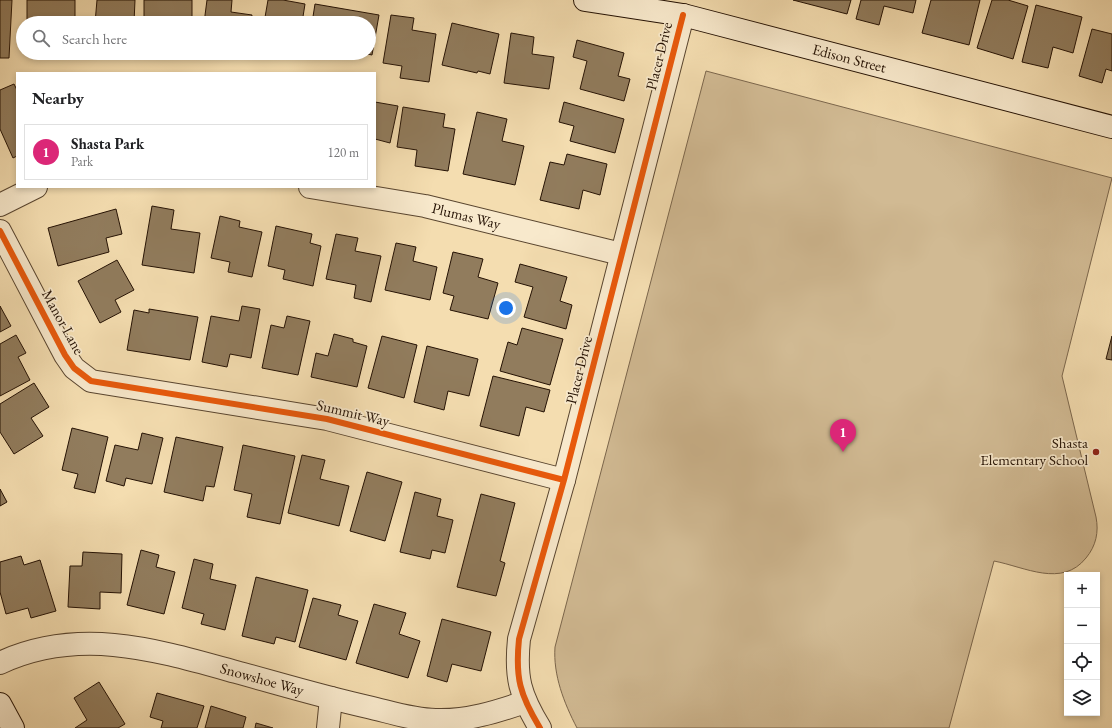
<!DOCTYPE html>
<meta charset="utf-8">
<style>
body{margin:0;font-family:"EB Garamond",serif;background:#f2f2f2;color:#202124}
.controls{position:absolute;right:12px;bottom:12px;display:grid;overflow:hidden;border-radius:0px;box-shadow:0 2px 6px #0003}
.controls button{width:36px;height:36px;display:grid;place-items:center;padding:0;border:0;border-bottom:1px solid #e0e0e0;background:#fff;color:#202124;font:20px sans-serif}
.you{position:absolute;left:506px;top:308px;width:14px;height:14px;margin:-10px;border:3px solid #fff;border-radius:50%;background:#1a73e8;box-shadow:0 0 0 6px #1a73e833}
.badge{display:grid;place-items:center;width:26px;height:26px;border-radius:50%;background:#db2777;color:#fff;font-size:13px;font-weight:700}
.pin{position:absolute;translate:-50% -33px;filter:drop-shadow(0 1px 2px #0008)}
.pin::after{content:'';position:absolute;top:21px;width:14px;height:12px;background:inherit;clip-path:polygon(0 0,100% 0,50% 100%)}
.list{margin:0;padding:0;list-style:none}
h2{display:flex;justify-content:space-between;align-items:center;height:52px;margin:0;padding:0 16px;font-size:17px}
h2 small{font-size:13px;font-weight:400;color:#757577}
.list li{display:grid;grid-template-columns:26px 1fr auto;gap:12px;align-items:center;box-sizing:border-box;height:56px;margin:0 8px 8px;padding:0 8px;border:1px solid #e0e0e0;border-radius:0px}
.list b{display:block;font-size:15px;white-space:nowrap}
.list p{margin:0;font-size:13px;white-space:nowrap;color:#757577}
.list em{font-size:13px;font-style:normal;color:#757577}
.icon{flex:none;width:22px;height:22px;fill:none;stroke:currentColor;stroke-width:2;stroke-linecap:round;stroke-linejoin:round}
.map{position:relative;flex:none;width:1112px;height:728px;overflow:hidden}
.search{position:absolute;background:#fff;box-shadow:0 2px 6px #0003;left:16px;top:16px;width:360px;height:44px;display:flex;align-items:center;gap:10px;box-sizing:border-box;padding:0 14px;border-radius:22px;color:#757577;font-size:15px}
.panel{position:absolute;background:#fff;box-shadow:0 2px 6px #0003;left:16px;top:72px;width:360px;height:116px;border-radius:0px}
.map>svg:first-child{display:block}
.green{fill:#d1ba93;stroke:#7b664c}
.building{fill:#917c5d;stroke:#251204}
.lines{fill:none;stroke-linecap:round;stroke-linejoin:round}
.street-casing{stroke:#59452f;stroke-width:24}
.secondary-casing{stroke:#251204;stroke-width:24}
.street{stroke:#f8e9cc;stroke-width:22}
.secondary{stroke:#f8e9cc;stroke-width:22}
.cycleway-casing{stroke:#f8e9cc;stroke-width:8}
.cycleway{stroke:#e8590c;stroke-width:6}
.poi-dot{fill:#8f2418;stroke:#f8e9cc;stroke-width:1.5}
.labels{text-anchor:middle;stroke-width:3.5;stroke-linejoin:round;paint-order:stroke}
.street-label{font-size:15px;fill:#251204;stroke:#f8e9cc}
.poi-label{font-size:15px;fill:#251204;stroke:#f8e9cc;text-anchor:end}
</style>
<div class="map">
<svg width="1112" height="728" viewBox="0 0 1112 728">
<rect width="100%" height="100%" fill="#f4ddb0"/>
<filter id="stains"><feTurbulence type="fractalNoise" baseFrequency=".005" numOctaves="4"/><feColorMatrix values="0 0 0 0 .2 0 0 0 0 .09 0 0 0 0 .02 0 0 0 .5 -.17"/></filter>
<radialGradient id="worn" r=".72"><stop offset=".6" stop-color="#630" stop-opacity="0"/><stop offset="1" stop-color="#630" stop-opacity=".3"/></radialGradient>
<path class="green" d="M706,71L1112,178L1062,376L1096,517C1099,532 1096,546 1086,558C1062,588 1025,567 994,561L949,728H577C564,703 553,675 555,647Z"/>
<path class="building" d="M0,0H12L9,58H0Z
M27,0H75V23H27Z
M97,0H135L134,23H95Z
M144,0H192V23H144Z
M207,0H232L231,12L252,15L251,23H204Z
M268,0H283L305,4L302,23H264Z
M793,0H851L847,14Z
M861,0H916L913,13L884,6L879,25L856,19Z
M931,0H980L969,45L922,33Z
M992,0H1008L1028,6L1013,59L977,48Z
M315,4L379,15L372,55L363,53H369V23H312Z
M1036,5L1082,17L1073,53L1053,47L1048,68L1022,62Z
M391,15L414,18L412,30L436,34L429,82L400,78L402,66L383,63Z
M452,23L499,34L490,74L478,71L477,73L442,65Z
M1092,29L1112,34V71L1106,69L1102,83L1079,76Z
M511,33L534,37L532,54L554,57L549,89L504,83Z
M577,40L624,53L618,76L630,79L624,101L580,89L587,61L573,57Z
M266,53H297L296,58Z
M14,84L17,90V156L13,158L0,129V90Z
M375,102L398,106L390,143L375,139Z
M564,102L624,119L615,153L570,141L574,126L559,122Z
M403,107L445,114L443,127L455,129L448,171L415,166L417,150L397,147Z
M477,112L507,119L502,141L524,146L515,185L463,174Z
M567,154L607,164L600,195L583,190L579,209L540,200L550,162L564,165Z
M152,206L174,210L171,229L200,233L194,273L142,265Z
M116,209L122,234L106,238L109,252L58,266L48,228Z
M220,216L240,221L239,227L262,232L252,277L228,272L230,262L211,258Z
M276,226L312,234L310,243L321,246L313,286L283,279L285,270L268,266Z
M336,234L358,238L355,251L381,256L371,302L354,298L356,285L326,279Z
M396,243L416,247L413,261L437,267L430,300L385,290Z
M453,252L483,259L478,277L498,283L488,319L450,310L454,296L443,293Z
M117,260L134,290L115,300L121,312L100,323L78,281Z
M520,264L567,277L560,301L572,305L566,329L524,317L533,287L515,282Z
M0,306L11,326L0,332Z
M242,306L260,309L251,358L230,354L227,367L202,362L211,316L239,321Z
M149,309L198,317L190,360L127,350L134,310L149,313Z
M287,316L310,321L298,375L262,368L271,325L284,328Z
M522,328L563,339L550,385L500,371L508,342L517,345Z
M334,334L353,339V342L367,346L357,387L311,377L316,353L328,356Z
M16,335L26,353L18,357L30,380L0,396V344Z
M382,336L417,345L404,398L368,388Z
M1112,336V360L1106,359Z
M427,346L478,359L469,396L448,391L444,410L414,402Z
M493,376L550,390L544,412L526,407L519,436L480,426Z
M34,383L49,407L31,418L43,436L14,454L0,432V404Z
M72,428L108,437L95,493L74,488L78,474L62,470Z
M142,433L163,438L152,484L126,478L124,486L106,481L115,445L138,450Z
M176,437L223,447L214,487L206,486L203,501L164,492Z
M243,445L295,456L280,524L247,517L252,494L234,490Z
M302,455L325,460L320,479L349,486L339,526L288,513Z
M367,472L402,482L385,541L350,531Z
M0,489L7,502L0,506Z
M415,492L441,499L437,516L453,520L445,553L432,550L430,559L400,552Z
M481,494L515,503L500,561L505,563L496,596L457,587Z
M141,550L159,555L156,567L175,572L164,614L127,605Z
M83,552L122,554L121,593L100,592V609L68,607L70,566H82Z
M21,556L24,565L40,560L56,611L31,618L28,608L6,614L0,592V562Z
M194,559L213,564L210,579L236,585L225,630L201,624L204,614L182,608Z
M256,577L308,590L295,642L276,637L274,644L242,636Z
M313,598L341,605L338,615L358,621L346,660L299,647Z
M374,604L406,613L399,634L420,641L408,678L356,663Z
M442,619L491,632L481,671L452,664L447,682L427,676Z
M99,682L125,724L118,728H75L87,720L74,698Z
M157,693L204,706L197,728H161L163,721L150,717Z
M211,706L246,717L243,728H205Z
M256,723L273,728H255Z"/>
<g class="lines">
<defs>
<g id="street">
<path id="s1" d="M310,187L425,206L621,254"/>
<path d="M0,205L36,187"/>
<path d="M0,231L65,355L74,368L91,381L327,419L564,480"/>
<path id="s2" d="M0,663C79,626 157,650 236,672C280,684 323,697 368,707C390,712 413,720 436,720C467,721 496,712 525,702"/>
<path d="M328,728L331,698"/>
<path d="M540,728C520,695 515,678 519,639L564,480L683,15"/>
</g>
<g id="secondary">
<path id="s3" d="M585,0L683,15L1112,127"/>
<path d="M0,704L13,728"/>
</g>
</defs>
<use href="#street" class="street-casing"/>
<use href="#secondary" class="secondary-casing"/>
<use href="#street" class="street"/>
<use href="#secondary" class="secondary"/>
<defs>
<path id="cycleway" d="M0,231L65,355L74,368L91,381L327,419L564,480
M540,728C520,695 515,678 519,639L564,480L683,15"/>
</defs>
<use href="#cycleway" class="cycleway-casing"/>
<use href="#cycleway" class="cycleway"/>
</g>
<circle class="poi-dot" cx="1096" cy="452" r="4"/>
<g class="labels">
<g class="street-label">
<text transform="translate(659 56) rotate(-76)" y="5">Placer Drive</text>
<text dy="5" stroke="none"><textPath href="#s3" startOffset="271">Edison Street</textPath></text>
<text dy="5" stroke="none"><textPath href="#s1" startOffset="159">Plumas Way</textPath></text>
<text transform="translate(63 322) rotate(61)" y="5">Manor Lane</text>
<text transform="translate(579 370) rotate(-76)" y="5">Placer Drive</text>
<text transform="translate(353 413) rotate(13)" y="5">Summit Way</text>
<text dy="5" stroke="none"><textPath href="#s2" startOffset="269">Snowshoe Way</textPath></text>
</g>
<g class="poi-label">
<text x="1088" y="448">Shasta<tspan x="1088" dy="17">Elementary School</tspan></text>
</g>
</g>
<rect width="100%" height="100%" filter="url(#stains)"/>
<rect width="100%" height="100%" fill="url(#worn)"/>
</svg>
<div class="controls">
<button>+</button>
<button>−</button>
<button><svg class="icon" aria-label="locate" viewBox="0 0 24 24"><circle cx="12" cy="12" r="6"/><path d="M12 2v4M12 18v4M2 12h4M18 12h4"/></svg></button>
<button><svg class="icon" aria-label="layers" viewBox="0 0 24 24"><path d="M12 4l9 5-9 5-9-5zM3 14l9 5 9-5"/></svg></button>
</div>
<div class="you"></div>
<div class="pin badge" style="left:843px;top:452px">1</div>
<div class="search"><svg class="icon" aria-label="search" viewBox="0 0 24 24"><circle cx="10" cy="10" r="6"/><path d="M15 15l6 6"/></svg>Search here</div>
<section class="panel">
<h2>Nearby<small></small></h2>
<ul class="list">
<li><span class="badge">1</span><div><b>Shasta Park</b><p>Park</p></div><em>120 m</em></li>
</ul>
</section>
</div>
